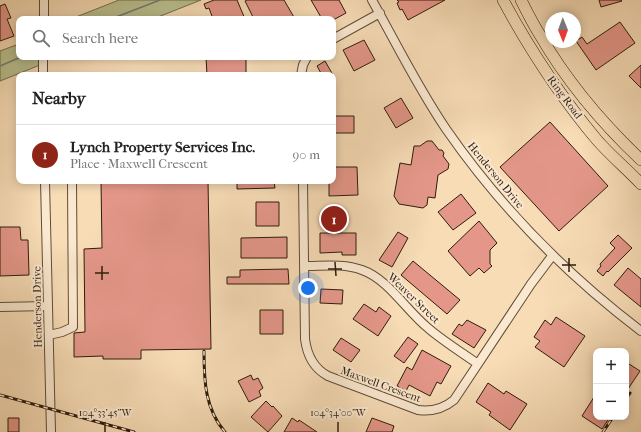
<!DOCTYPE html>
<meta charset="utf-8">
<style>
body{margin:0;font-family:"IM FELL French Canon",serif;background:#f6f6f6;color:#222}
.controls{position:absolute;right:12px;bottom:12px;display:grid;overflow:hidden;border-radius:8px;box-shadow:0 2px 10px #0003}
.controls button{width:36px;height:36px;display:grid;place-items:center;padding:0;border:0;border-bottom:1px solid #e0e0e0;background:#fff;color:#222;font:20px sans-serif}
.compass{position:absolute;left:545px;top:12px;width:36px;height:36px;border-radius:50%;background:#fff;box-shadow:0 2px 10px #0003;rotate:179deg}
.you{position:absolute;left:308px;top:288px;width:14px;height:14px;margin:-10px;border:3px solid #fff;border-radius:50%;background:#1a73e8;box-shadow:0 0 0 6px #1a73e833}
.badge{display:grid;place-items:center;width:26px;height:26px;border-radius:50%;background:#8f2418;color:#fff;font-size:13px;font-weight:700}
.pin{position:absolute;translate:-50% -50%;border:2px solid #fff;box-shadow:0 1px 4px #0006}
.list{margin:0;padding:0;list-style:none}
h2{display:flex;justify-content:space-between;align-items:center;height:52px;margin:0;padding:0 16px;font-size:17px}
h2 small{font-size:13px;font-weight:400;color:#767676}
.list li{display:grid;grid-template-columns:26px 1fr auto;gap:12px;align-items:center;box-sizing:border-box;height:60px;padding:0 16px;border-top:1px solid #e0e0e0}
.list b{display:block;font-size:15px;white-space:nowrap}
.list p{margin:0;font-size:13px;white-space:nowrap;color:#767676}
.list em{font-size:13px;font-style:normal;color:#767676}
.icon{flex:none;width:22px;height:22px;fill:none;stroke:currentColor;stroke-width:2;stroke-linecap:round;stroke-linejoin:round}
.map{position:relative;flex:none;width:641px;height:432px;overflow:hidden}
.search{position:absolute;background:#fff;box-shadow:0 2px 10px #0003;left:16px;top:16px;width:320px;height:44px;display:flex;align-items:center;gap:10px;box-sizing:border-box;padding:0 14px;border-radius:8px;color:#767676;font-size:15px}
.panel{position:absolute;background:#fff;box-shadow:0 2px 10px #0003;left:16px;top:72px;width:320px;height:112px;border-radius:8px}
.map>svg:first-child{display:block}
.green{fill:#bac190;stroke:#746e4e}
.lines{fill:none;stroke-linecap:round;stroke-linejoin:round}
.stream{stroke:#757a74;stroke-width:1.5}
.building{fill:#e49789;stroke:#2e1c0b}
.minor-casing{stroke:#604c36;stroke-width:10}
.highway-casing{stroke:#2e1c0b;stroke-width:12}
.minor{stroke:#fae8d0;stroke-width:8}
.highway{stroke:#f7dcb6;stroke-width:11}
.rail-casing{stroke:#2e1c0b;stroke-width:3}
.rail{stroke:#fae8d0;stroke-width:1.5;stroke-dasharray:4.5;stroke-linecap:butt}
.ticks{fill:none;stroke:#2e1c0b;stroke-width:1.5}
.labels{text-anchor:middle;stroke-width:4;stroke-linejoin:round;paint-order:stroke}
.street-label{font-size:11px;fill:#2e1c0b;stroke:#fae8d0}
.ticks-label{font-size:10px;text-anchor:middle;fill:#2e1c0b;stroke:#fae8d0;stroke-width:4;stroke-linejoin:round;paint-order:stroke}
</style>
<div class="map">
<svg width="641" height="432" viewBox="0 0 641 432">
<rect width="100%" height="100%" fill="#f7dcb6"/>
<filter id="stains"><feTurbulence type="fractalNoise" baseFrequency=".005" numOctaves="4"/><feColorMatrix values="0 0 0 0 .2 0 0 0 0 .09 0 0 0 0 .02 0 0 0 .5 -.17"/></filter>
<radialGradient id="worn" r=".72"><stop offset=".6" stop-color="#630" stop-opacity="0"/><stop offset="1" stop-color="#630" stop-opacity=".3"/></radialGradient>
<path class="green" d="M119,0H201L153,19H71Z
M19,44V57H40V65L0,81V51Z"/>
<g class="lines">
<path class="stream" d="M111,19L160,0
M0,66L21,57"/>
</g>
<path class="building" d="M214,0H237L245,19H213L209,8L206,9L204,4Z
M247,0H284L295,19H254L245,1Z
M311,0H339L346,13L335,19H322Z
M397,0H445L408,20L402,9L400,10L397,3L399,2Z
M599,0H621L622,1L601,7Z
M5,4L11,18L7,19L14,36L0,41V6Z
M620,22L635,43L596,70L576,41L582,37L587,44Z
M364,40L375,60L354,71L343,50Z
M206,57H246V75H207Z
M325,61L333,75H322L317,66Z
M641,65V88L629,76Z
M401,98L413,118L396,128L384,108Z
M333,116H354V133H334Z
M550,122L608,186L559,231L500,167Z
M427,141H432L439,150H442L444,153L443,156L449,164L448,169L438,175L435,198L428,197L427,205L423,208L399,204L394,196L400,163L411,165L414,146H420Z
M333,167H357L358,195L329,196V181H333Z
M101,181H208L211,349L141,350V359H103V356L74,357V333L85,332L84,249L102,248Z
M237,181H274L275,188L237,189Z
M461,194L476,213L453,230L438,212Z
M256,202H279V226H256Z
M325,214H342V224L326,225Z
M479,221L497,243L490,250V264L492,266L484,273L479,268L470,276L448,251Z
M0,227H20L21,240H28L29,275L0,276Z
M398,232L408,238L392,267L379,260Z
M320,233H356V255H342V252L320,253Z
M618,235L632,248L608,272L607,271L603,276L597,271L601,266L600,264L615,248L610,243Z
M287,237V258H241V238Z
M413,261L460,300L447,314L401,275Z
M628,268L641,279V307L614,285Z
M288,269L289,284H227V277H240V270Z
M321,289L343,290L342,304L320,303Z
M364,304L376,312L379,307L391,316L378,336L353,319Z
M260,310H283V334H260Z
M556,317L585,336L564,367L535,347L540,341L534,337L545,320L551,325Z
M467,320L486,330L474,348L452,334L459,324L462,326Z
M408,337L418,344L404,363L394,356Z
M341,338L360,350L351,362L333,350Z
M422,350L451,366L441,384L437,382L430,396L409,385L406,391L397,386L407,367L412,370Z
M626,362L640,371L626,392Z
M251,375L253,380L258,378L263,388L259,391L261,396L249,402L238,381Z
M488,383L504,394L506,391L527,404L510,430L489,415L491,412L476,402Z
M596,394V417H610L602,429L582,416Z
M266,401L272,407L273,406L282,416L268,432L251,417Z
M8,418H19V432H8Z
M292,418L298,422L299,420L317,432H284Z
M372,418L394,426L392,432H366Z"/>
<g class="lines">
<defs>
<path id="minor" d="M372,0C396,43 418,88 446,129C500,207 566,274 641,331
M44,19V0
M333,39L380,13
M43,75V57
M301,75L303,65L307,57
M45,181L51,432
M303,181L305,339C307,355 313,368 328,376L418,410C432,412 443,409 454,400L531,284L552,256
M304,266C323,266 343,263 362,270C388,279 406,310 428,328C443,341 461,352 478,364
M0,307L48,306
M49,335L62,332L73,327L72,181"/>
<path id="highway" d="M503,0C530,50 561,97 597,140C611,156 627,169 641,184
M521,0C527,12 533,24 540,35C566,80 603,124 641,160"/>
</defs>
<use href="#minor" class="minor-casing"/>
<use href="#highway" class="highway-casing"/>
<use href="#minor" class="minor"/>
<use href="#highway" class="highway"/>
<defs>
<path id="rail" d="M204,351C204,381 205,409 225,432
M0,395L134,432
M626,398L630,393
M603,432L613,417"/>
</defs>
<use href="#rail" class="rail-casing"/>
<use href="#rail" class="rail"/>
</g>
<path class="ticks" d="M569,258V272M335,262L336,276M562,265H576M102,266V280M328,269H342M95,273H109M105,422V432M338,422V432"/>
<g class="labels">
<g class="street-label">
<text transform="translate(565 97) rotate(53)" y="4">Ring Road</text>
<text transform="translate(496 175) rotate(51)" y="4">Henderson Drive</text>
<text transform="translate(414 298) rotate(44)" y="4">Weaver Street</text>
<text transform="translate(37 307) rotate(-91)" y="4">Henderson Drive</text>
<text transform="translate(381 384) rotate(20)" y="4">Maxwell Crescent</text>
</g>
</g>
<g class="ticks-label">
<text x="105" y="416">104°33'45"W</text>
<text x="338" y="416">104°34'00"W</text>
</g>
<rect width="100%" height="100%" filter="url(#stains)"/>
<rect width="100%" height="100%" fill="url(#worn)"/>
</svg>
<div class="controls">
<button>+</button>
<button>−</button>
</div>
<svg class="compass" viewBox="-18 -18 36 36"><path d="M0-13l5 13h-10z" fill="#e53935"/><path d="M0 13l5-13h-10z" fill="#767676"/></svg>
<div class="you"></div>
<div class="pin badge" style="left:334px;top:219px">1</div>
<div class="search"><svg class="icon" aria-label="search" viewBox="0 0 24 24"><circle cx="10" cy="10" r="6"/><path d="M15 15l6 6"/></svg>Search here</div>
<section class="panel">
<h2>Nearby<small></small></h2>
<ul class="list">
<li><span class="badge">1</span><div><b>Lynch Property Services Inc.</b><p>Place · Maxwell Crescent</p></div><em>90 m</em></li>
</ul>
</section>
</div>
